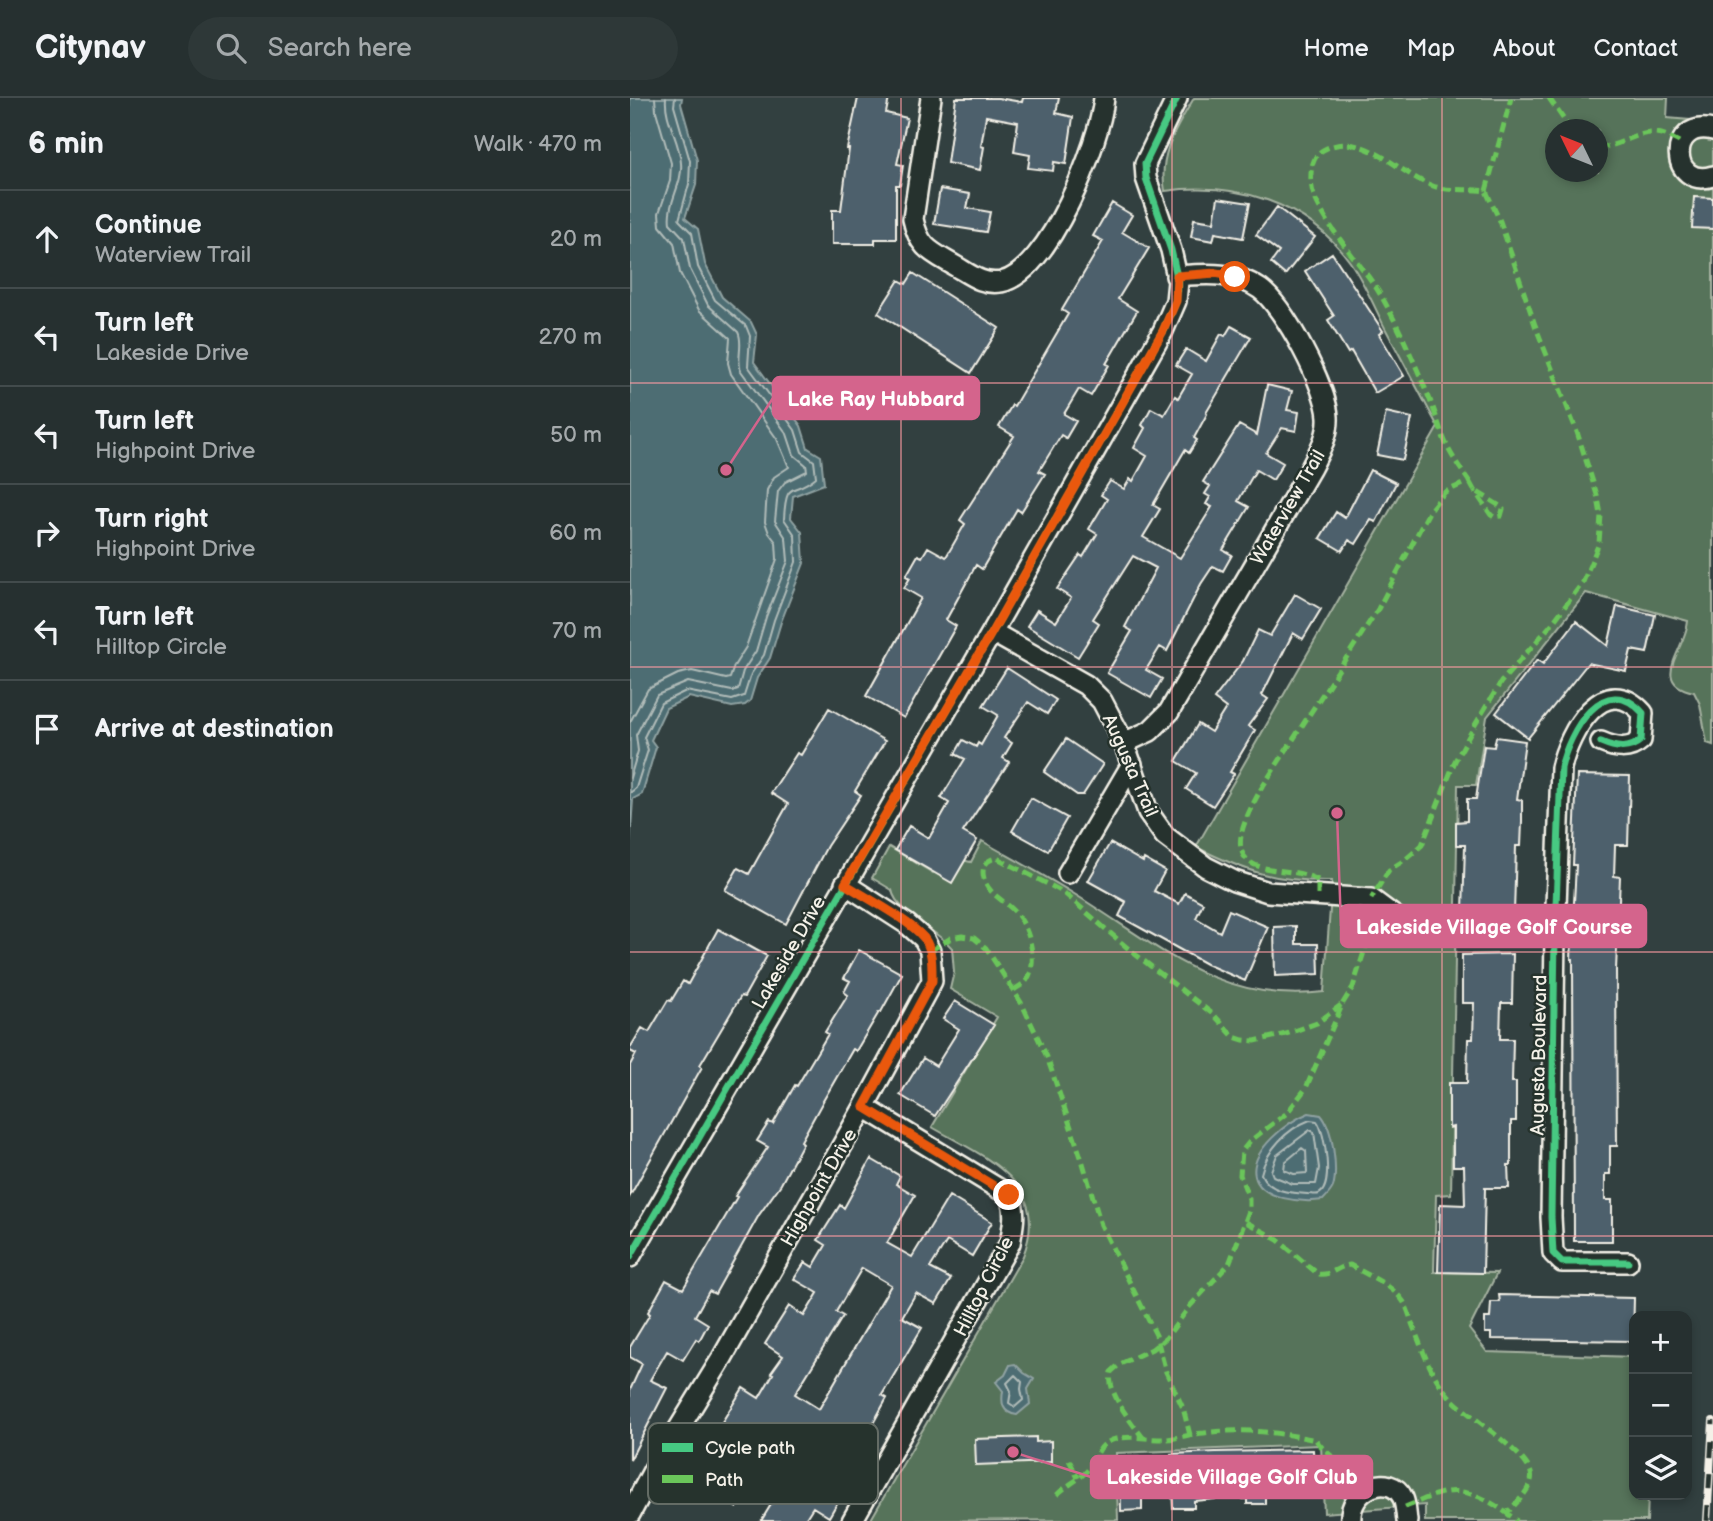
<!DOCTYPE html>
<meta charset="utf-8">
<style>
body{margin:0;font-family:"Balsamiq Sans",sans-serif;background:#2e3838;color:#f1f3f6}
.controls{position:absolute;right:21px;bottom:21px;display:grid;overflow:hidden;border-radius:14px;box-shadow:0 4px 10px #0003}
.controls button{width:63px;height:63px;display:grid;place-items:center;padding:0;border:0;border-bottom:2px solid #424b4c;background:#263030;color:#f1f3f6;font:35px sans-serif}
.compass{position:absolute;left:915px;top:21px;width:63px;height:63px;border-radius:50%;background:#263030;box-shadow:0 4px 10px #0003;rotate:313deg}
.stop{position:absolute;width:21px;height:21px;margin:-16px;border:5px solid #ea580c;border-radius:50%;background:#fff}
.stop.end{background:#ea580c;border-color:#fff;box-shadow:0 2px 7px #0008}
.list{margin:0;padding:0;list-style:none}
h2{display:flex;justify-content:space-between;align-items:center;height:91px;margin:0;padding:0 28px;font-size:30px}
h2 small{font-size:23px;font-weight:400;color:#a4a9ab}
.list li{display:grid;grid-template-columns:46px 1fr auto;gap:21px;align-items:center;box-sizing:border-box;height:98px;padding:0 28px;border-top:2px solid #424b4c}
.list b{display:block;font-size:26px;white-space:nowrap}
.list p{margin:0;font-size:23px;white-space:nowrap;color:#a4a9ab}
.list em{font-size:23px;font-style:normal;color:#a4a9ab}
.icon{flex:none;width:38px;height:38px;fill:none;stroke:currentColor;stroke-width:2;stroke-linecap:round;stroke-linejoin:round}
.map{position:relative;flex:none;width:1083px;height:1423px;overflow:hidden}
header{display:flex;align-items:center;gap:42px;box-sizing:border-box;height:98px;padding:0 35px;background:#263030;border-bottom:2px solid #424b4c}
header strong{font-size:33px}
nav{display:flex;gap:38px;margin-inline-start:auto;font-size:24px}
.search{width:490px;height:63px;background:#2e3838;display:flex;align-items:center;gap:18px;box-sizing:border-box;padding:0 24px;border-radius:38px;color:#a4a9ab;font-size:26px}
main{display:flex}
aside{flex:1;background:#263030}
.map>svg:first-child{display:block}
.green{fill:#57735a;stroke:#a6b2a1;stroke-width:2;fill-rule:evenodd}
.water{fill:#4d6d73;stroke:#90a2a2;stroke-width:2}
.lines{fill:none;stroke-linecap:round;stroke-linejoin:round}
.shore{stroke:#b1bcb9;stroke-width:2}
.building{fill:#4e606c;stroke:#f4f1e8;stroke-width:2;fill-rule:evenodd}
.minor-casing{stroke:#f4f1e8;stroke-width:24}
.minor{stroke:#26332d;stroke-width:19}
.rail-casing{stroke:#f4f1e8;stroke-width:8}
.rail{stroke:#26332d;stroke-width:5;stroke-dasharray:16;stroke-linecap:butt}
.quiet{stroke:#6ac65a;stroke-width:5;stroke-dasharray:10 5;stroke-linecap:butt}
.cycleway-casing{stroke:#26332d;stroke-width:11}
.cycleway{stroke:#46c982;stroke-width:7}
.route{stroke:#ea580c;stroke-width:9}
.grid{fill:none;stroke:#ff9aa2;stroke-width:2;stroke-opacity:0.55}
.labels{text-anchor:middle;stroke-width:5;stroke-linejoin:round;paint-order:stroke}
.street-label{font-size:19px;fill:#f4f1e8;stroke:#26332d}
.key{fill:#26332d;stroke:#646c65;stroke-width:2}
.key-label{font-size:19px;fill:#f4f1e8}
.leader{fill:none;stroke:#d4648c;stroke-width:2.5}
.callout-dot{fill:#d4648c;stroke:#26332d;stroke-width:2.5}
.callout{fill:#d4648c;stroke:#d4648c;stroke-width:2.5}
.callout-label{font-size:21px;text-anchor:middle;font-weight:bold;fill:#fff}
</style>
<header>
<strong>Citynav</strong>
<div class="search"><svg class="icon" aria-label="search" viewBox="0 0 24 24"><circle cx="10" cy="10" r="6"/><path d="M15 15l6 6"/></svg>Search here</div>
<nav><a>Home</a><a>Map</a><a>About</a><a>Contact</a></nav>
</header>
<main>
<aside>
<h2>6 min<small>Walk · 470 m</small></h2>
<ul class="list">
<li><svg class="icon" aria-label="ahead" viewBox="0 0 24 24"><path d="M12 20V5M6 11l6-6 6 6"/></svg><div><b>Continue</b><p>Waterview Trail</p></div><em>20 m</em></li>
<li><svg class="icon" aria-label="left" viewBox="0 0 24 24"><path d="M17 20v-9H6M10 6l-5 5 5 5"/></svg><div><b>Turn left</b><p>Lakeside Drive</p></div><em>270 m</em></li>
<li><svg class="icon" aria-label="left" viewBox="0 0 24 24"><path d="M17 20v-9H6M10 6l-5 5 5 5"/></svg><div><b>Turn left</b><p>Highpoint Drive</p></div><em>50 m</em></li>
<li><svg class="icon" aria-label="right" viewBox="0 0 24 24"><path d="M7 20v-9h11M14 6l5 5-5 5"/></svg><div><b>Turn right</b><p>Highpoint Drive</p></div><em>60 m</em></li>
<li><svg class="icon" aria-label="left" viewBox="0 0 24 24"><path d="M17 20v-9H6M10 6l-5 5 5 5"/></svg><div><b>Turn left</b><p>Hilltop Circle</p></div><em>70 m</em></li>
<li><svg class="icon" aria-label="arrive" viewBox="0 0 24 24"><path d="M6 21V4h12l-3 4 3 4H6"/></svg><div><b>Arrive at destination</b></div></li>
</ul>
</aside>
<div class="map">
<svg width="1083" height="1423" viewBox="0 0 1083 1423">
<rect width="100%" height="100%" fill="#324040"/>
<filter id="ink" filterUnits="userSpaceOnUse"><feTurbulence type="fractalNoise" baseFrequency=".0143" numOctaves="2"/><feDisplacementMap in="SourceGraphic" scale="14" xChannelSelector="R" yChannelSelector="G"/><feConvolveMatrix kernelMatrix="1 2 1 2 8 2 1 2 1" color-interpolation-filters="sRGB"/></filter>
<g filter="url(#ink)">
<path class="green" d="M564,0H1038L1037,20L1083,24V647L1077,645L1070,606L1064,594C1018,585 1056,551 1058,523L956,495L857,619L846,687H828L821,1096L806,1097L804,1174L867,1175L839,1231L857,1254L1004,1259V1397H1018L1017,1423H795V1407L694,1415L691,1347L486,1355L488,1422L240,1423L393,1158C422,1084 355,1060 302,1029L367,919L320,891L324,874L322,850C308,833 265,813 262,792L242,780L259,749L303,775L332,762L341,764L352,743C382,760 412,776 441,794C525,845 587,907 694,894L702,783C645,784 617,774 566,749L808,329C790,296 773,263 755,230C744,208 734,184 720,164C677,104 605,83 535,93C528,56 546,31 564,0ZM926,32H968V74H926Z"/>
<path class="water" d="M0,0H52L51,6L67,62L66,87L55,120L68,131L75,166L92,199L121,224L127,237L124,264L171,328L178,350L191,358L194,386L163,398L161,420L172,434L174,465L151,524L140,560L127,580L120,603L115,607L102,609L59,599L36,610L21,642L26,649L12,696L3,701L0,746Z
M679,1015L691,1017C703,1030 708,1072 703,1089C701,1094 697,1098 693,1102C674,1105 630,1102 625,1078C619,1053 658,1023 679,1015Z
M385,1266L394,1275L404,1281L398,1291L400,1306L387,1317C372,1315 371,1305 373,1293L366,1284L375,1277L380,1267Z"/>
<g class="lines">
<path class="shore" d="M0,624L18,591L48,576L62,573L96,581L100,580L104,568L116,549L147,461L146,444L139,435L135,424L137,392L144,379L159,369L147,341L101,276L98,265L100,240L69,212L50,175L44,145L30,128L29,115L40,83L41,65L26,13L25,0
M0,680L8,653L6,637L27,597L58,584L102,593L108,591L113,573L126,553L136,519L158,463L156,440L145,423L148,393L155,384L177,373L176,367L164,357L157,336L111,273C106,260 114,246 108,234L78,207L60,171L54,140L40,125C37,105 53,86 51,65C50,43 34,22 36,0
M0,695L6,690L18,652L14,639L31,605L56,593L102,602L114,598L121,576L134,557L144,522L166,464L165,437L154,421C156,379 163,399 186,379L184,363L172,354L165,332L118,268L120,238L116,228L85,202L68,169L62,135L49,122L59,86L60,63L44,8L45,0
M680,1022L687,1023C695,1033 704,1089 689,1096C687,1097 681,1096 678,1096C661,1095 639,1094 631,1076C637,1051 657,1031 680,1022Z
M680,1032L684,1034L689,1070L686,1086H663L643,1078L641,1073L647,1057Z
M672,1050L676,1053L677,1075L664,1076L654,1072L655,1064Z
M385,1277L392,1284L391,1291L393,1302L385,1309L379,1305L381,1293L377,1285Z"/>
</g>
<path class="building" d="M228,0H259L256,15L277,20L267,66L273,67L270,87H266V141H245V146H202V112H211L219,51H217Z
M326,0H368L392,4L393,0H429L426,15L443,19L436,66L424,64L423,73L398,70L400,57L384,54L388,24L356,18L351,48L354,49L350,72L317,65Z
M310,91L340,96L337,110L360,114L356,134L304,126Z
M1064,99L1083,100V131L1062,130Z
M588,100L620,105L613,140L585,135L583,143L561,139L564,121L584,124Z
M482,105L502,117L492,134L519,150L488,201L507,213L476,266L479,267L461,298L449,291L434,316L446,323L436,340L431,337L409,373L415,376L391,414L387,411L352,471L346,467L316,522L326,528L274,620L236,598L291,500L274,490L280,480L276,478L288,457L292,459L298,449L316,459L335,426L330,422L384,338L369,329L382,307L384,308L438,216L432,212L473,143L463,138Z
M647,109L685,139L655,177L641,165L649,154L626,137Z
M702,155L753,233L749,236L774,278L745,295L721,253L718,255L698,222L704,218L675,173Z
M283,175L369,230L341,275L248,215L269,182L276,186Z
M601,228L621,239L576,315L577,316L564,340L567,342L559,355L555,352L523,407L530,411L513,439L550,460L582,409L576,406L580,399L575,396L580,388L573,384L609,327L627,337L637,287L662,293L657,312L669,314L666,333L652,330L636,355L653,365L643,382L626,372L608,403L619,409L593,452L602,457L593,473L583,468L571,486L537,553L530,549L516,572L532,581L521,600L477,575L502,533L495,529L526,470L503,458L463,521L469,525L448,559L397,528L407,512L426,524L441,500L427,491L450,457L453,459L467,436L459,431L477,401L471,397L480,383L494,391L500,381L503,383L517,358L504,350L515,330L512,327L521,310L534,317L545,298L548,300L562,276L546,267L556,251L576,263L591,236L595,238Z
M756,314L782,320L773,362L747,357Z
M740,372L766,385L746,424L741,422L726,446L719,442L712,453L690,440L706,414L715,420Z
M665,496L691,511L673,541L663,535L632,597L638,601L618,628L625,632L600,674L604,676L583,708L556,691L566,675L546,663L568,626L581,634L596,610L584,601L613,563L628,532L640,538Z
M987,508L1025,517L1017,555L1001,552L996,573L958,565L898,640L866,615L907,562L913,566L946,523L978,548Z
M377,570L426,602L417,616L398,604L374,640L382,645L373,660L379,664L333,734L347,742L322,785L265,752L279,728L299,740L319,705L311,700L335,661L325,656L333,642L346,649L348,645L351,647L368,617L353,608Z
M199,610L255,643L225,693L231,697L197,748L156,826L95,792L108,770L119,776L158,706L141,695L167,655L171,657Z
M866,639L895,643L887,701L892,702V724L891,748H886L884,815L833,814L835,747H826V724L837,723V701H846L854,648L864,649Z
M436,641L473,666L453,697H447L414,674Z
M947,677L1000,678L998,747H985L984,778L990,779L986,872L987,1048H980V1076H975V1102H982V1143H944L943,861H941L946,767H943Z
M401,700L437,720L418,753L382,733Z
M480,745L513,764L514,761L535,773L524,793L549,806L555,795L573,805L566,820L590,834L599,812L638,829L615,883L576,866L489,818L496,804L458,783Z
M666,828V846H688L689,876L645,878L644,829Z
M88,831L137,858L114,899L111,898L70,967L72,969L0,1098V967L6,956L0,953V950L12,930L19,934L38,902L41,903L53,883L58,886Z
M229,852L272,876L251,914H249L226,953L223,951L193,1003L171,1043L173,1045L151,1086L129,1117L85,1196L79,1193L65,1218L78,1226L69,1243L66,1241L53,1262L37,1253L20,1282L37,1290L0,1362V1292L12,1266L0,1259V1249L20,1216L18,1214L36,1182L53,1191L107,1099L105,1098L138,1049L127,1043L139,1024L143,1026L165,987L167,988L198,936L195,934L218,897L214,894L220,883L214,880Z
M883,856L882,905H871L870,941H883L882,984H886V1023H881V1067H878L879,1090H855L853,1175L808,1174L810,1106L835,1107L834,1068H823V1029L819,1030V985H837L838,941H843L844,905H832V857Z
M325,903L364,927L305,1018L270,997L293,960L306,968L329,931L313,921Z
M241,1061L270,1078L266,1086L285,1097L257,1145L282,1159L319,1098L362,1124L342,1158L317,1143L300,1170L321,1181L306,1206L286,1195L272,1219L292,1230L252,1297L257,1300L204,1396L210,1400L199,1419L183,1409L174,1423H131L178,1346L151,1330L122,1378L125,1380L107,1410L52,1377L62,1360L68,1363L113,1290L129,1300L143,1276L141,1275L153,1258L135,1246L159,1208L174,1218L188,1195L164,1181L175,1164L183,1169L196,1147L188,1142L210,1107L214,1110ZM232,1170L261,1187L189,1311L165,1296L213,1218L206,1214Z
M869,1197L1004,1200L1003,1243L861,1241V1235H855V1220H860L861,1204H870Z
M406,1339V1344L421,1343V1364L346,1367L345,1341Z
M683,1352L685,1395L635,1397V1406H617V1401H585L564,1403V1410H543L542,1391H512V1412L491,1413L490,1360L541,1359V1356L586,1354Z"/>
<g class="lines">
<defs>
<path id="minor" d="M301,0L283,121C289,151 302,154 327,169C342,178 353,187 371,184C419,174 470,45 474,0
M1083,32C1036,21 1040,92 1083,78
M362,534L456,587L472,603L494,645L518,714L535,738L576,769L604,783L638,794L741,801L768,821L794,831L925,836
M971,644C985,650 999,653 1011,642L1013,615C974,571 939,634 931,670L925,836L921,1119L923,1155L932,1164H998
M494,645L520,633L539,614L681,370C689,354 699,337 698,319C697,290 654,208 630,191C605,173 576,176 546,178
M438,775L502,666
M0,1159L362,534L533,233L546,203L548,183L541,152L516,80L515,66L547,0
M0,1416L24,1371L92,1260L234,1009L302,883L300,853L294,841L277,826L215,786
M222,1423L380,1145C383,1128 387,1113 379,1097L234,1009
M721,1423C718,1391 760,1373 773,1400C776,1407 776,1416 777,1423"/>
</defs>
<use href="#minor" class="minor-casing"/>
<use href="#minor" class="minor"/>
<defs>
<path id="rail" d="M1077,1423L1083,1323"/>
</defs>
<use href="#rail" class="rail-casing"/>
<use href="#rail" class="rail"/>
<path class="quiet" d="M919,0L941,32
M968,49C988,50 1005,34 1024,35C1034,35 1043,41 1051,45
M856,93L881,0
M839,383L844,392L870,408L873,411L871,418L864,419L861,417L844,392
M688,797V782C673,774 657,774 640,771C590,764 615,721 631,691L748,511L800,412L815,394L839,383C832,373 825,363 819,352C811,336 807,319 800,302C786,268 771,233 753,201C733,166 701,137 685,100C679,87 678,60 693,52C733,30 768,76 803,88C820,94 838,90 856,93L870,123L905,227L947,334L968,400L971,417L969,445L953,484L921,527L871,584L845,627L825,663L792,747L776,761L759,772L741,801
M300,853L321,840L332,838L344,840L356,850L392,906L417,959L453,1065L471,1127L526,1237L536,1274L553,1310L560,1337
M384,892C388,889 394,886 397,882C408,865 400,833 389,819C382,808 369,802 361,793C350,781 349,762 367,760L433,794L501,853L584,917L604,939L613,942L625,943L656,936L687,925L711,907
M616,1124L648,1142L688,1176C701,1178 708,1168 720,1167C737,1177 761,1186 773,1203C778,1210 780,1220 783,1228C794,1255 802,1281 823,1302C841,1320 894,1353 901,1375C905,1389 885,1406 877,1415
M514,1341C502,1325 476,1294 481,1274L490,1266L522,1251L536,1240L560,1208L599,1166L619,1113V1101L610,1077L612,1053L620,1043L657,1015L676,990L713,905L723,889L739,838L746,822L755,811
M439,1362L448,1380
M427,1397C436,1387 452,1381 460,1369C466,1360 468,1349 478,1344C494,1335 519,1342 537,1341C549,1340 561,1336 574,1335C613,1330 648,1334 686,1342C701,1363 723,1368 735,1392
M775,1409C789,1404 803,1396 817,1394C843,1390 868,1408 887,1423"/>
<defs>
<path id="cycleway" d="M971,644C985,650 999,653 1011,642L1013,615C974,571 939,634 931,670L925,836L921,1119L923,1155L932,1164H998
M0,1159L362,534L533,233L546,203L548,183L541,152L516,80L515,66L547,0"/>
</defs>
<use href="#cycleway" class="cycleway-casing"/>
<use href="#cycleway" class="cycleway"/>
</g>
</g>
<g class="lines" filter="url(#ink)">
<path class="route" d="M379,1097L234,1009L302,883C302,869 303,852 294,840C278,821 236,800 215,786L362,534L533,233L546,203L547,178L586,175L605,179"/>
</g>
<path class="grid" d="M271,0V1423M542,0V1423M812,0V1423M0,285H1083M0,569H1083M0,854H1083M0,1138H1083"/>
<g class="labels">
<g class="street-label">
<text transform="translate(657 409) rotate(-60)" y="7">Waterview Trail</text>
<text transform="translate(501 667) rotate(66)" y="7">Augusta Trail</text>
<text transform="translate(158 854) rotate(-60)" y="7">Lakeside Drive</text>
<text transform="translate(908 957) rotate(-89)" y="7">Augusta Boulevard</text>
<text transform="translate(188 1089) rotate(-60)" y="7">Highpoint Drive</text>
<text transform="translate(353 1188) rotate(-63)" y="7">Hilltop Circle</text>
</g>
</g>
<rect x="18" y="1325" width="230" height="81" rx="10" class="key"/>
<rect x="32" y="1345" width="31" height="9" fill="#46c982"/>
<rect x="32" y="1377" width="31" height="8" fill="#6ac65a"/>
<g class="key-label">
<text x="75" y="1356">Cycle path</text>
<text x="75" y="1388">Path</text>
</g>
<path class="leader" d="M96 372L143 300M707 715L711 828M383 1354L461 1379"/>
<g class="callout-dot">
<circle cx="96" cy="372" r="7"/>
<circle cx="707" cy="715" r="7"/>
<circle cx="383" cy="1354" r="7"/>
</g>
<g class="callout">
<rect x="143" y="279" width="206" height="42" rx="7"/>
<rect x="711" y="807" width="305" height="42" rx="7"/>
<rect x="461" y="1358" width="281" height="42" rx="7"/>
</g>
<g class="callout-label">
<text x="246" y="308">Lake Ray Hubbard</text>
<text x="864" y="836">Lakeside Village Golf Course</text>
<text x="602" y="1386">Lakeside Village Golf Club</text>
</g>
</svg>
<div class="controls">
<button>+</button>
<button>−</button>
<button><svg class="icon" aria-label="layers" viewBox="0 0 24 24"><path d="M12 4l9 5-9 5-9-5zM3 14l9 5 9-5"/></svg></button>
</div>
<svg class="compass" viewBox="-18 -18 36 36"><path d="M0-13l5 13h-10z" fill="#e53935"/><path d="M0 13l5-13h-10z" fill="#a4a9ab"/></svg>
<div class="stop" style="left:605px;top:179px"></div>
<div class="stop end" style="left:379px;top:1097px"></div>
</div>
</main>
